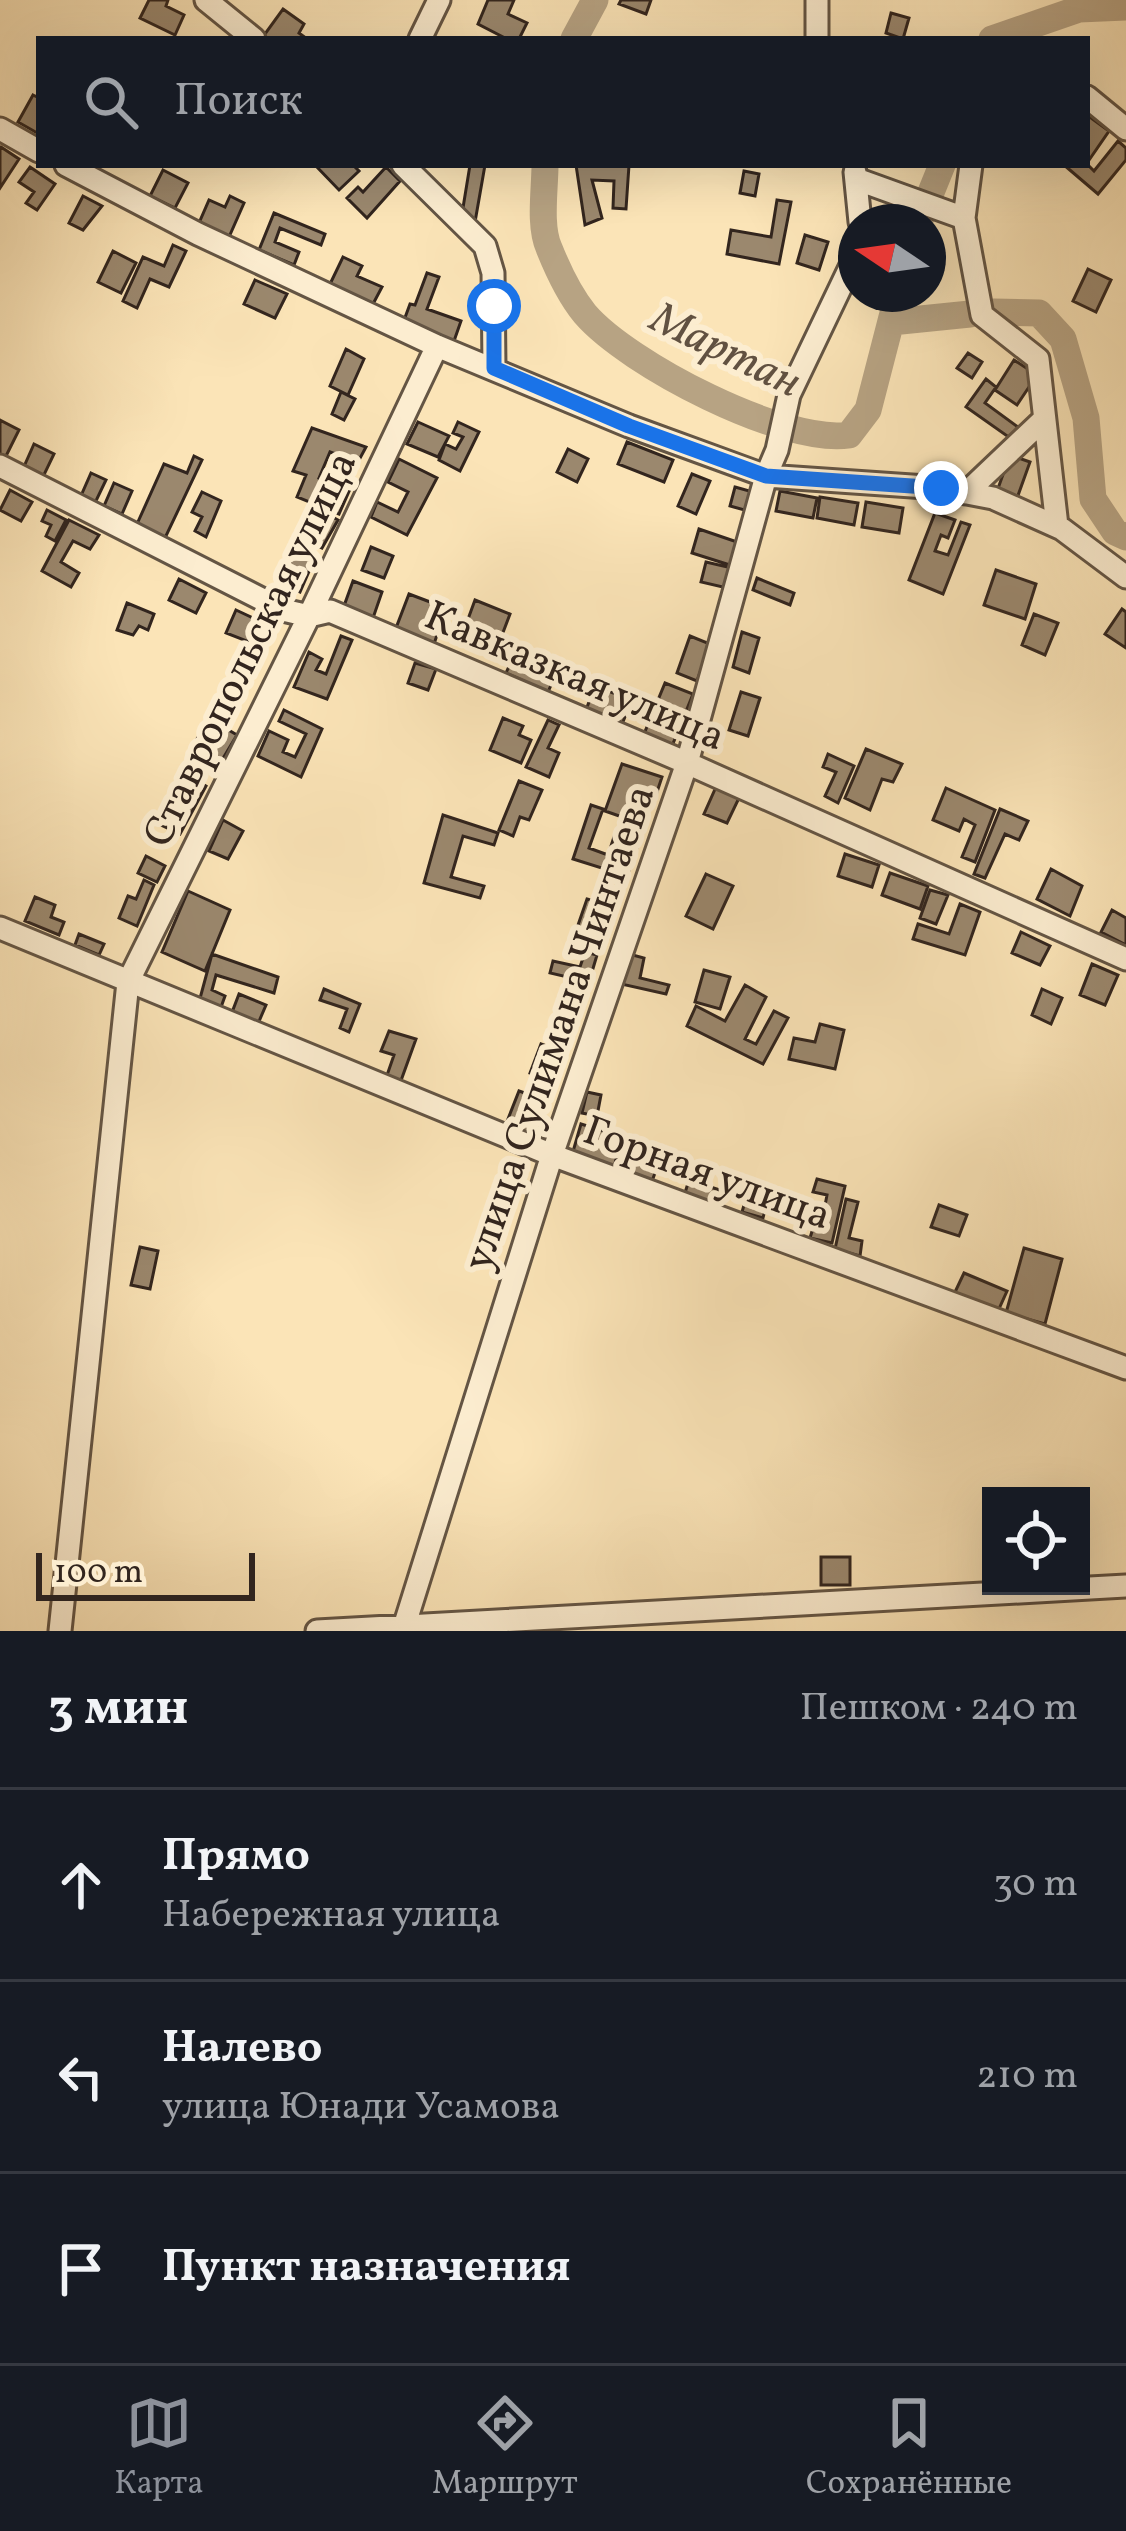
<!DOCTYPE html>
<html lang="ru">
<meta charset="utf-8">
<style>
body{margin:0;font-family:Vollkorn,serif;background:#20242c;color:#f1f3f6}
.controls{position:absolute;right:36px;bottom:36px;display:grid;overflow:hidden;border-radius:0px;box-shadow:0 12px 48px #0002}
.controls button{width:108px;height:108px;display:grid;place-items:center;padding:0;border:0;border-bottom:3px solid #363941;background:#171b24;color:#f1f3f6;font:60px sans-serif}
.compass{position:absolute;left:838px;top:204px;width:108px;height:108px;border-radius:50%;background:#171b24;box-shadow:0 12px 48px #0002;rotate:283deg}
.scale{position:absolute;left:36px;bottom:30px;width:219px;box-sizing:border-box;padding-left:12px;border:6px solid #32251e;border-top:0;font-size:33px;line-height:42px;white-space:nowrap;color:#32251e;-webkit-text-stroke:9px #fcedd0;paint-order:stroke}
.stop{position:absolute;width:36px;height:36px;margin:-27px;border:9px solid #1a73e8;border-radius:50%;background:#fff}
.stop.end{background:#1a73e8;border-color:#fff;box-shadow:0 3px 12px #0008}
.list{margin:0;padding:0;list-style:none}
h2{display:flex;justify-content:space-between;align-items:center;height:156px;margin:0;padding:0 48px;font-size:51px}
h2 small{font-size:39px;font-weight:400;color:#9ea1a6}
.list li{display:grid;grid-template-columns:78px 1fr auto;gap:36px;align-items:center;box-sizing:border-box;height:192px;padding:0 48px;border-top:3px solid #363941}
.list b{display:block;font-size:45px;white-space:nowrap}
.list p{margin:0;font-size:39px;white-space:nowrap;color:#9ea1a6}
.list em{font-size:39px;font-style:normal;color:#9ea1a6}
.icon{flex:none;width:66px;height:66px;fill:none;stroke:currentColor;stroke-width:2;stroke-linecap:round;stroke-linejoin:round}
.map{position:relative;flex:none;width:1126px;height:1631px;overflow:hidden}
.search{position:absolute;background:#171b24;box-shadow:0 12px 48px #0002;left:36px;right:36px;top:36px;height:132px;display:flex;align-items:center;gap:30px;box-sizing:border-box;padding:0 42px;border-radius:0px;color:#9ea1a6;font-size:45px}
.sheet{height:732px;background:#171b24}
nav{display:flex;justify-content:space-around;align-items:center;box-sizing:border-box;height:168px;border-top:3px solid #363941;background:#171b24;font-size:33px;color:#9ea1a6}
nav a{display:grid;justify-items:center;gap:6px}
nav .on{color:#8c9099}
.map>svg:first-child{display:block}
.lines{fill:none;stroke-linecap:round;stroke-linejoin:round}
.river{stroke:#b7a383;stroke-width:27}
.building{fill:#9b886e;stroke:#32251e;stroke-width:3}
.minor-casing{stroke:#645544;stroke-width:27}
.minor{stroke:#fcedd0;stroke-width:21}
.route{stroke:#1a73e8;stroke-width:15}
.labels{text-anchor:middle;stroke-width:12;stroke-linejoin:round;paint-order:stroke}
.street-label{font-size:42px;fill:#32251e;stroke:#fcedd0}
.water-label{font-size:45px;font-style:italic;fill:#615141;stroke:#fcedd0}
</style>
<div class="map">
<svg width="1126" height="1631" viewBox="0 0 1126 1631">
<rect width="100%" height="100%" fill="#fbe4b7"/>
<filter id="stains"><feTurbulence type="fractalNoise" baseFrequency=".00167" numOctaves="4"/><feColorMatrix values="0 0 0 0 .2 0 0 0 0 .09 0 0 0 0 .02 0 0 0 .5 -.17"/></filter>
<radialGradient id="worn" r=".72"><stop offset=".6" stop-color="#630" stop-opacity="0"/><stop offset="1" stop-color="#630" stop-opacity=".3"/></radialGradient>
<g class="lines">
<path class="river" d="M574,39L595,0
M992,39L1079,9L1126,7
M545,165C545,189 539,226 549,248C557,268 571,297 585,314C628,364 784,445 849,435L868,410L898,294
M919,222L942,165
M994,312L1039,313L1063,339L1086,418L1093,499L1115,532L1126,537
M891,322L970,314"/>
</g>
<path class="building" d="M149,0H168L166,6L184,15L175,35L140,18Z
M488,0H514L508,14L527,23L519,39H507L478,24Z
M621,0H651L646,14L619,4Z
M283,9L304,24L299,33L307,39L262,38Z
M891,13L909,18L903,39L886,33Z
M33,95L39,98V134L18,122Z
M1087,115L1109,131L1087,163Z
M1118,141L1126,148V160L1098,194L1064,165L1087,164L1094,171Z
M1,147L19,159L0,188V148Z
M315,165H353L359,171L339,190Z
M470,165H485L475,222L461,220Z
M576,165H629L626,209L613,208L614,181L592,180L602,218L585,225Z
M30,167L55,184L37,210L26,203L34,192L19,182Z
M386,167L400,181L367,218L347,198L358,187L363,192Z
M163,170L188,183L175,208L150,196Z
M744,171L759,174L755,196L740,193Z
M83,196L102,206L83,230L69,223Z
M230,196L244,203L229,237L199,223L209,200L225,207Z
M777,200L791,202L779,264L727,254L731,230L771,237Z
M274,213L325,234L321,245L280,228L275,242L299,252L294,265L259,250Z
M805,235L828,242L819,270L797,263Z
M173,245L186,251L169,287L150,279L137,308L123,301L143,257L164,266Z
M113,251L136,263L121,293L98,282Z
M343,257L362,266L357,276L382,287L373,304L330,284Z
M1088,269L1111,280L1096,312L1073,301Z
M427,273L439,277L427,309L461,321L454,341L403,323L410,304L415,305Z
M255,280L287,294L275,318L244,304Z
M346,349L364,359L348,395L330,386Z
M968,353L982,362L972,378L957,368Z
M1014,360L1037,375L1017,405L995,390Z
M986,379L996,387L985,403L1018,427L1010,438L966,407Z
M341,392L355,399L344,420L332,414Z
M0,420L19,430L5,458L0,456Z
M418,422L449,436L438,457L407,444Z
M458,422L479,432L460,471L439,460L445,444L456,449L463,437L453,433Z
M312,428L366,447L358,462L330,452L319,478L350,489L339,514L297,497L306,475L293,471Z
M627,442L673,460L664,482L618,464Z
M34,444L54,454L41,481L22,471Z
M568,449L588,459L577,482L557,472Z
M1010,455L1030,462L1016,501L996,494Z
M194,456L202,460L165,538L137,524L164,464L187,473Z
M399,459L437,478L407,535L371,517L377,502L398,512L408,492L388,482Z
M91,473L106,480L94,505L80,498Z
M692,474L710,481L696,514L678,506Z
M114,483L132,491L122,514L104,506Z
M735,487L753,492L748,511L730,506Z
M10,490L32,502L21,521L0,510Z
M780,491L817,498L813,518L776,511Z
M202,492L221,501L206,537L195,531L202,517L192,512Z
M820,497L858,503L854,525L817,518Z
M866,502L903,508L899,533L862,527Z
M318,509L338,520L322,548L303,539Z
M47,510L66,520L55,541L46,536L51,525L42,521Z
M935,513L955,520L948,538L941,535L935,551L948,555L961,522L970,525L943,594L909,580Z
M69,520L99,535L90,549L73,541L61,562L79,573L71,587L42,571Z
M699,529L740,543L733,566L692,553Z
M371,547L393,556L384,578L362,570Z
M289,548L314,560L300,592L276,581Z
M706,562L732,568L727,588L701,582Z
M996,570L1036,584L1025,619L984,605Z
M757,578L794,593L790,605L753,590Z
M179,579L206,593L196,613L169,600Z
M353,581L382,592L373,618L344,606Z
M409,594L446,608L434,644L396,628Z
M475,600L510,614L499,643L464,630Z
M127,603L154,614L148,630L139,626L133,635L117,630Z
M1122,609L1126,612V648L1105,634Z
M236,610L272,627L262,647L226,633Z
M1034,614L1058,623L1045,655L1022,645Z
M742,632L759,638L749,673L733,667Z
M341,636L352,640L327,699L294,687L309,652L322,659L316,670L326,674Z
M690,636L710,644L697,681L677,673Z
M516,651L558,669L548,692L506,673Z
M415,663L436,669L428,690L408,683Z
M665,683L693,694L672,746L644,734Z
M595,686L632,700L622,724L586,710Z
M741,692L760,698L748,736L729,730Z
M284,710L322,729L301,777L258,756L269,731L288,740L283,752L295,757L306,734L279,721Z
M503,718L523,726L519,735L531,740L521,763L490,750Z
M210,719L237,735L219,765L191,748Z
M548,720L559,725L548,748L559,753L549,777L526,767Z
M866,749L902,764L893,782L882,779L870,810L845,798Z
M828,754L854,766L838,803L825,796L836,772L823,767Z
M622,764L662,777L654,801L632,794L625,818L605,811Z
M186,774L206,786L180,834L159,824Z
M519,781L542,790L529,820L520,817L513,836L499,830Z
M716,787L739,798L727,823L704,814Z
M946,788L995,810L975,862L962,857L975,825L964,819L959,831L933,820Z
M591,805L603,809L589,848L608,855L614,837L638,845L627,876L573,859Z
M1000,809L1028,821L1019,840L1005,834L985,878L974,874Z
M443,815L498,833L494,845L463,836L451,877L484,886L480,898L424,883Z
M223,820L243,831L228,859L209,851Z
M845,854L879,865L872,887L838,876Z
M146,856L165,866L157,882L138,873Z
M1051,869L1082,886L1070,916L1037,899Z
M890,873L928,886L920,909L882,895Z
M706,874L733,886L713,929L686,916Z
M144,880L154,885L137,926L119,918L128,896L136,899Z
M930,890L948,895L936,924L920,918Z
M188,891L230,910L205,971L162,952Z
M35,897L55,905L51,917L64,922L59,935L25,921Z
M587,899L614,907L605,935L577,928Z
M960,904L980,912L965,955L913,939L918,924L949,934Z
M1112,910L1126,918V945L1101,932Z
M1021,932L1050,946L1040,965L1012,953Z
M79,934L104,944L99,955L75,945Z
M585,952L597,955L589,982L550,973L553,961L580,967Z
M212,954L278,977L274,993L216,975L212,990L225,996L220,1010L199,1002Z
M629,954L644,958L640,978L669,985L666,994L621,984Z
M1092,964L1118,975L1105,1005L1080,995Z
M704,970L730,977L720,1009L695,1002Z
M745,985L766,997L745,1039L756,1044L774,1011L788,1018L763,1064L687,1026L696,1006L725,1021Z
M324,989L360,1004L349,1032L340,1028L347,1009L320,1000Z
M1042,989L1062,998L1051,1024L1032,1015Z
M239,994L266,1005L257,1026L231,1015Z
M820,1024L844,1030L835,1069L789,1059L794,1038L815,1042Z
M389,1031L416,1039L399,1086L385,1081L394,1055L381,1051Z
M541,1044L566,1053L555,1082L530,1073Z
M519,1091L548,1101L535,1140L504,1129Z
M587,1092L601,1095L597,1116L582,1113Z
M581,1124L604,1131L603,1143L619,1148L614,1167L572,1155Z
M636,1157L658,1165L652,1181L631,1174Z
M817,1179L845,1186L832,1243L810,1238L817,1215L823,1216L827,1195L813,1192Z
M689,1180L726,1192L721,1208L684,1196Z
M750,1184L770,1190L763,1218L742,1212Z
M846,1199L858,1202L849,1238L862,1241L860,1256L835,1249Z
M939,1205L967,1215L959,1236L931,1227Z
M140,1247L158,1251L150,1289L131,1285Z
M1024,1248L1062,1259L1045,1324L1006,1313Z
M964,1273L1007,1291L998,1311L955,1292Z
M821,1557H850V1585H821Z"/>
<g class="lines">
<defs>
<path id="minor" d="M206,0L254,39
M817,0V39
M420,39L439,0
M1087,97L1126,129
M0,129L39,151
M66,165L198,234L437,346L629,426L766,476L941,488L993,498L1062,529L1126,577
M403,165L485,246L493,273L494,368
M855,172L860,222
M856,179L964,218L971,165
M964,218L982,315L1038,359L1057,526
M0,466L283,610L309,616L330,611L687,763L1126,959
M966,493L1043,420
M0,928L552,1155L1126,1368
M404,1627L552,1155L687,763L766,476L777,450L789,395L856,255
M60,1631L128,982L309,616L437,346
M317,1631L1126,1586"/>
</defs>
<use href="#minor" class="minor-casing"/>
<use href="#minor" class="minor"/>
</g>
<g class="lines">
<path class="route" d="M494,306V368L629,426L766,476L941,488"/>
</g>
<g class="labels">
<g class="street-label">
<text transform="translate(248 648) rotate(-64)" y="15">Ставропольская улица</text>
<text transform="translate(576 674) rotate(23)" y="15">Кавказкая улица</text>
<text transform="translate(557 1027) rotate(-71)" y="15">улица Сулимана Чинтаева</text>
<text transform="translate(708 1171) rotate(20)" y="15">Горная улица</text>
</g>
<g class="water-label">
<text transform="translate(727 348) rotate(26)" y="16">Мартан</text>
</g>
</g>
<rect width="100%" height="100%" filter="url(#stains)"/>
<rect width="100%" height="100%" fill="url(#worn)"/>
</svg>
<div class="controls">
<button><svg class="icon" aria-label="locate" viewBox="0 0 24 24"><circle cx="12" cy="12" r="6"/><path d="M12 2v4M12 18v4M2 12h4M18 12h4"/></svg></button>
</div>
<svg class="compass" viewBox="-18 -18 36 36"><path d="M0-13l5 13h-10z" fill="#e53935"/><path d="M0 13l5-13h-10z" fill="#9ea1a6"/></svg>
<div class="scale">100 m</div>
<div class="stop" style="left:494px;top:306px"></div>
<div class="stop end" style="left:941px;top:488px"></div>
<div class="search"><svg class="icon" aria-label="search" viewBox="0 0 24 24"><circle cx="10" cy="10" r="6"/><path d="M15 15l6 6"/></svg>Поиск</div>
</div>
<section class="sheet">
<h2>3 мин<small>Пешком · 240 m</small></h2>
<ul class="list">
<li><svg class="icon" aria-label="ahead" viewBox="0 0 24 24"><path d="M12 20V5M6 11l6-6 6 6"/></svg><div><b>Прямо</b><p>Набережная улица</p></div><em>30 m</em></li>
<li><svg class="icon" aria-label="left" viewBox="0 0 24 24"><path d="M17 20v-9H6M10 6l-5 5 5 5"/></svg><div><b>Налево</b><p>улица Юнади Усамова</p></div><em>210 m</em></li>
<li><svg class="icon" aria-label="arrive" viewBox="0 0 24 24"><path d="M6 21V4h12l-3 4 3 4H6"/></svg><div><b>Пункт назначения</b></div></li>
</ul>
</section>
<nav>
<a class="on"><svg class="icon" aria-label="map" viewBox="0 0 24 24"><path d="M3 6l6-2 6 2 6-2v14l-6 2-6-2-6 2zM9 4v14M15 6v14"/></svg>Карта</a>
<a><svg class="icon" aria-label="directions" viewBox="0 0 24 24"><path d="M12 3l9 9-9 9-9-9zM9 14v-3h6M13 9l2 2-2 2"/></svg>Маршрут</a>
<a><svg class="icon" aria-label="saved" viewBox="0 0 24 24"><path d="M7 4h10v16l-5-4-5 4z"/></svg>Сохранённые</a>
</nav>
